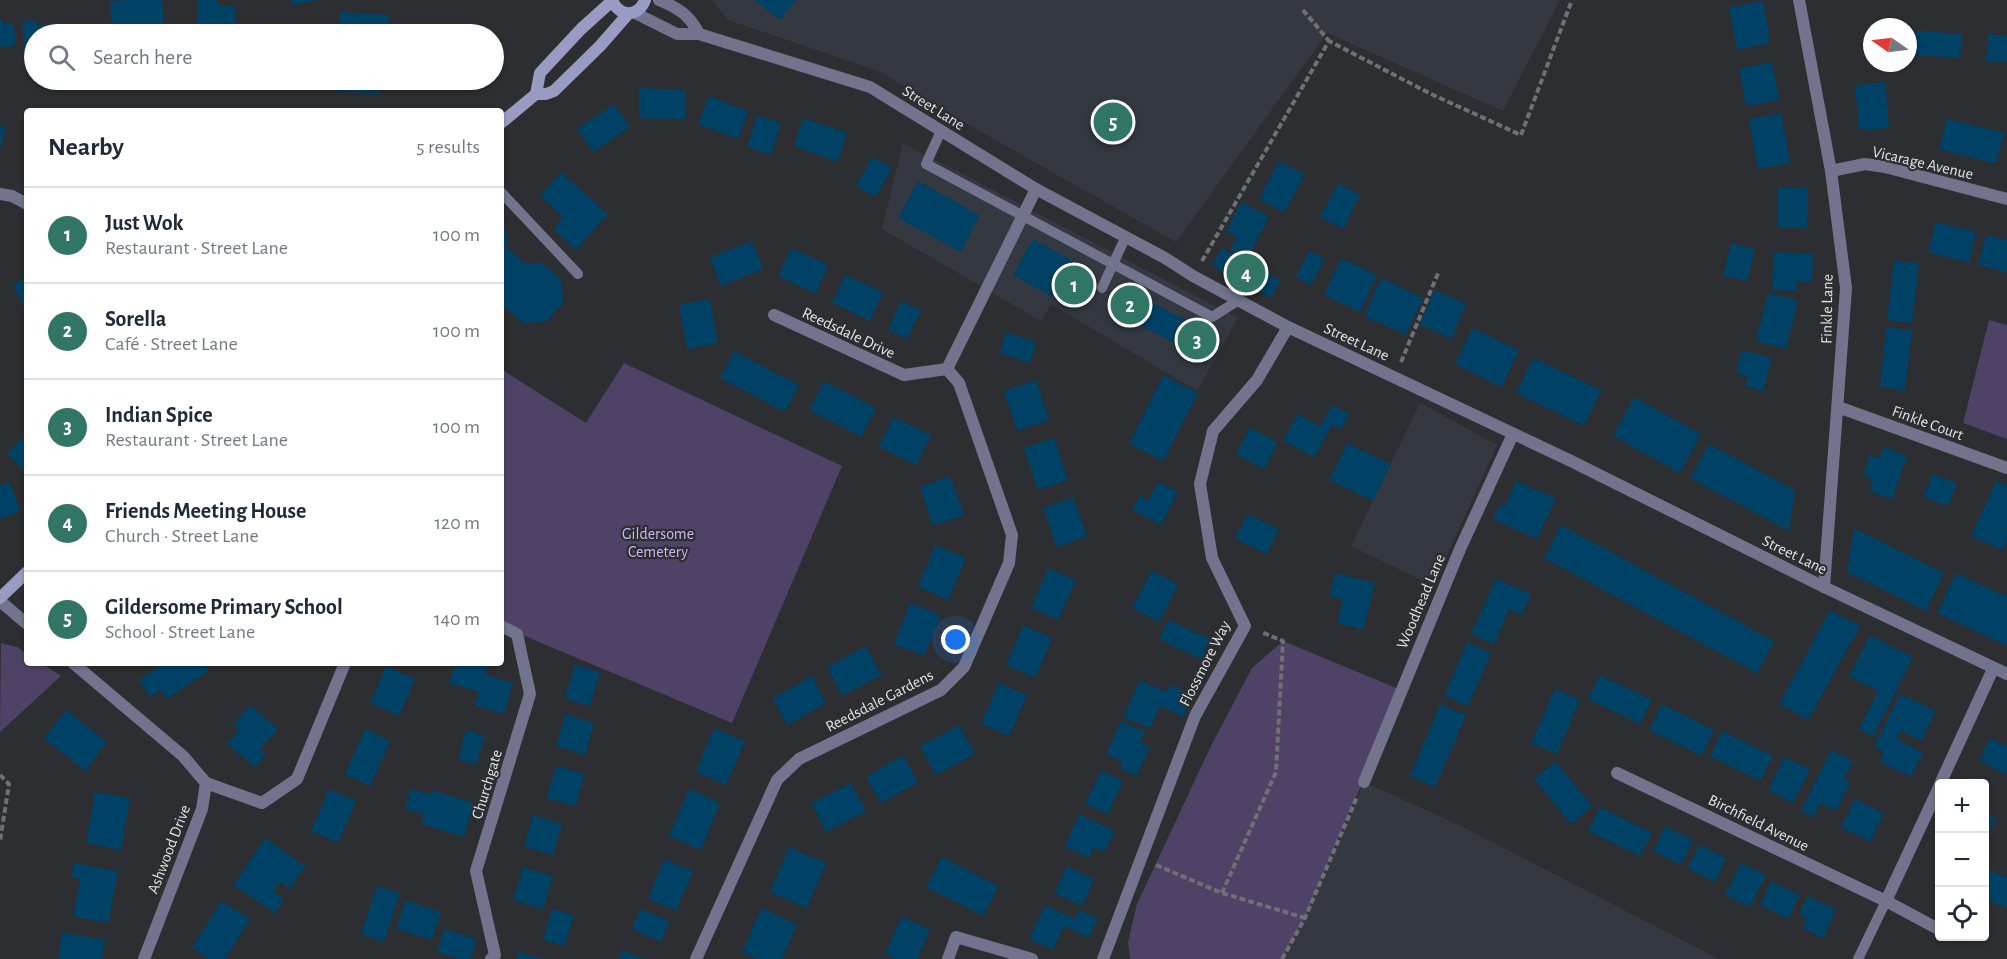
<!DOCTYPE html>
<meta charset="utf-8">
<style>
body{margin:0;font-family:"Alegreya Sans",sans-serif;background:#f2f2f3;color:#1f2937}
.controls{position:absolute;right:18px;bottom:18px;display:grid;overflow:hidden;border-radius:6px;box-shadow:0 2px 4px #0004}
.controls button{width:54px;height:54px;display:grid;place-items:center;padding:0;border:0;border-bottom:2px solid #e0e1e3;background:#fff;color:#1f2937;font:30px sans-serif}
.compass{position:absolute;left:1863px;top:18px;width:54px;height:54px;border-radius:50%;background:#fff;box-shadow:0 2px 4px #0004;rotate:284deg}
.you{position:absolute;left:956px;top:640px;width:21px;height:21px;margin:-15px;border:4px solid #fff;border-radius:50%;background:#1a73e8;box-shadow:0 0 0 9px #1a73e833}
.badge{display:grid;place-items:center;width:39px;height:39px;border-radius:50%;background:#317665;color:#fff;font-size:20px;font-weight:700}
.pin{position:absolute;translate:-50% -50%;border:3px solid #fff;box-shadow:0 2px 6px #0006}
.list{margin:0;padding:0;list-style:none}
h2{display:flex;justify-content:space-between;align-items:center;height:78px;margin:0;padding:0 24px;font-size:26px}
h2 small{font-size:20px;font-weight:400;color:#747a83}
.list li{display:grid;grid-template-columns:39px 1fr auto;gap:18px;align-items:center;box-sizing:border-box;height:96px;padding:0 24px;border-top:2px solid #e0e1e3}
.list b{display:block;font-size:22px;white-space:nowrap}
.list p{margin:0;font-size:20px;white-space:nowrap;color:#747a83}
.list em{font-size:20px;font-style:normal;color:#747a83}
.icon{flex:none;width:33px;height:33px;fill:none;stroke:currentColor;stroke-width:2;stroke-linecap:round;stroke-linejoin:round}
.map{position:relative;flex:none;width:2007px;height:959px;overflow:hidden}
.search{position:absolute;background:#fff;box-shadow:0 2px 4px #0004;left:24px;top:24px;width:480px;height:66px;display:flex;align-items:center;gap:15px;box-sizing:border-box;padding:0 21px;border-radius:33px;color:#747a83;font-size:22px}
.panel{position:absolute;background:#fff;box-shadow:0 2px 4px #0004;left:24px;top:108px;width:480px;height:558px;border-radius:6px}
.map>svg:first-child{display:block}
.built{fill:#343840}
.green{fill:#4f4267}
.building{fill:#004266}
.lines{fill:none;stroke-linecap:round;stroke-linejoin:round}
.path{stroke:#6f7073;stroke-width:4;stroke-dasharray:6 3;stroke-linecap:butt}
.service{stroke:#72748d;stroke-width:10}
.minor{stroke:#72748d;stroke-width:12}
.tertiary{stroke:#72748d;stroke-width:12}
.secondary{stroke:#989cc3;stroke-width:12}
.labels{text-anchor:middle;stroke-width:4.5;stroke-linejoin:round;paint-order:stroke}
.street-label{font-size:16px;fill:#e1e2e4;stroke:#2d2e31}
.park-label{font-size:16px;fill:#ccb6f6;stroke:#2d2e31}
</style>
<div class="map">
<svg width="2007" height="959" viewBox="0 0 2007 959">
<rect width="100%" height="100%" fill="#2d2e31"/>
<path class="built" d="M712,0H1560L1503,111L1327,33L1176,242L983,133L879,71L728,20Z
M903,143L1238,318L1197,391L1051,304L1041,321L882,229Z
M1420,403L1497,445L1433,586L1351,546Z
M1364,782L1459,825L1719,959H1282L1305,918Z"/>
<path class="green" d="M1989,320L2007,325V439L1963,423Z
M624,363L842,466L732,723L501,626V369L586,423Z
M1283,641L1401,690L1305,918L1282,959H1130L1128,942L1137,904L1211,746L1252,668Z
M1,643L17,647L27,654V663H41L61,676L0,732Z"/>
<path class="building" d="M128,0H162L164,28L112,32L110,1Z
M198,0H218V6H235V30H198Z
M291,0H315V1L292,5Z
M754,0H796L780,20Z
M1763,1L1770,43L1737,50L1729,7Z
M340,12L389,15L387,34H339Z
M0,19H3V24L14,23L15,46L0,47Z
M36,20L37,25L55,24V34H34V51L24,52L22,21Z
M1908,30L1962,34L1960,58L1908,54Z
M1988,34L2007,36V62L1986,61Z
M1772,62L1779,100L1746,106L1739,68Z
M336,80H380L379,94L335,91Z
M1885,82L1889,128L1859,130L1855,85Z
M639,88L686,90L685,119L639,118Z
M709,96L748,111L738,139L698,124Z
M614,104L630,127L593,152L577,129Z
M1781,113L1790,163L1758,169L1749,119Z
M757,115L781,123L771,155L747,147Z
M803,118L847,133L837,162L794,146Z
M1947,119L2004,133L1996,164L1939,149Z
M0,126L6,127L1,148H0Z
M872,157L892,168L876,197L856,186Z
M1279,161L1305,174L1284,213L1259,199Z
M561,172L608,214L576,250L553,229L563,217L540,196Z
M918,181L979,215L961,252L898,218Z
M1338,183L1360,195L1343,229L1320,217Z
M1778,187H1808L1807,228H1778Z
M1241,202L1269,216L1247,259L1230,250L1237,237L1226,231Z
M1936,222L1976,232L1969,263L1928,252Z
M501,229H506L508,249L525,263H542L560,278L564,301L546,322L523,323L504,307L501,284Z
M1986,235L2007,240V272L1978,265Z
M1033,239L1094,273L1075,309L1013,275Z
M752,241L763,269L721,286L710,257Z
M1731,243L1755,249L1747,281L1723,276Z
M791,248L828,265L816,294L778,276Z
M1221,248L1280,280L1271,298L1212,266Z
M1309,251L1325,259L1311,285L1296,277Z
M1774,252L1813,254L1812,282L1797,281L1796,291L1772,290Z
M1341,258L1377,275L1360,312L1324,295Z
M1894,260L1919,263L1912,323L1887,320Z
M845,275L883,292L870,321L832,303Z
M27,278V308L25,309L13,284Z
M1381,278L1423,298L1406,335L1364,316Z
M1127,290L1211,333L1199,356L1115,312Z
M1435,290L1466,304L1451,339L1419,324Z
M1768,293L1798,300L1786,349L1756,341Z
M710,299L718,343L687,349L679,305Z
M901,301L921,310L907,339L888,330Z
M1886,327L1912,330L1905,390L1880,387Z
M1472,328L1519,350L1502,387L1455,364Z
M1006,332L1036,342L1030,363L999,353Z
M1742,350L1772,358L1763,391L1745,386L1748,377L1736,373Z
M734,351L799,385L785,412L720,378Z
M1533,358L1601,390L1584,426L1516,393Z
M1163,375L1198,393L1163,461L1129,444Z
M1036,380L1049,420L1017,431L1004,391Z
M824,381L876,408L861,437L809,410Z
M1634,397L1701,434L1680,473L1613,436Z
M1332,405L1349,414L1341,429L1332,425L1314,457L1283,441L1297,414L1320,426Z
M893,417L931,435L916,465L879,447Z
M1250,427L1278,443L1264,469L1236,454Z
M27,434V474L7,453Z
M1054,438L1068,480L1038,490L1024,448Z
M1347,443L1391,464L1373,501L1329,480Z
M1709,444L1795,490L1789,531L1690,478Z
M1883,447L1907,456L1892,499L1869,491L1873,479L1863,475L1870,454L1880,458Z
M1932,474L1957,483L1948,506L1923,497Z
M950,476L964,515L933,526L920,487Z
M1516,481L1556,498L1537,539L1493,519L1500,504L1505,506Z
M1996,481L2007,486V540L2003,550L1971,536Z
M10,482L20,511L0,519V486Z
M1158,482L1178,492L1161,525L1132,510L1140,496L1148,501Z
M1073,497L1087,536L1057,547L1043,508Z
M1247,514L1279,529L1267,554L1235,539Z
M1561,525L1774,641L1757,673L1544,558Z
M1854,528L1944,573L1926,611L1847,572Z
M935,545L966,558L948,600L918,587Z
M1048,568L1076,580L1058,620L1031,608Z
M1151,571L1178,584L1159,622L1132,608Z
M1335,573L1375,583L1363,630L1337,623L1343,600L1329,596Z
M1956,573L2007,597V646L1937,613Z
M1496,579L1531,594L1521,615L1509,609L1494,644L1471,634Z
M910,603L941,615L924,656L894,644Z
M1830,610L1860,626L1808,720L1779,704Z
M1168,620L1210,639L1201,659L1159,639Z
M1023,625L1052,638L1035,678L1006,665Z
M1870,635L1913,657L1873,737L1859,729L1878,691L1849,676Z
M1467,642L1491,653L1468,706L1444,696Z
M866,646L881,675L842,696L827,667Z
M164,663H203L208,671L167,699L161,690L150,697L139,680Z
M456,663H488L484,674L513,683L504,714L475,706L479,692L449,683Z
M575,665L600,672L590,706L565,698Z
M386,666L415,679L399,716L370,703Z
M1600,675L1652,700L1640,724L1588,699Z
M812,676L826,703L787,725L773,698Z
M1140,680L1166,692L1170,685L1193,695L1183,717L1160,706L1150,728L1123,717Z
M999,683L1027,695L1009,736L981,724Z
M1555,689L1580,700L1557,754L1531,743Z
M1900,694L1936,711L1921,741L1901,731L1897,739L1923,753L1911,777L1880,762L1884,752L1874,747Z
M1440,704L1466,715L1435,787L1410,776Z
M1662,704L1714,730L1702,756L1649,730Z
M250,705L278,729L260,749L266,754L255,767L227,744L239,730L233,725Z
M66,710L107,742L85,771L44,738Z
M565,714L594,723L585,755L556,746Z
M1121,721L1145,732L1140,742L1150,747L1136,776L1120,768L1123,762L1106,754Z
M959,725L975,754L936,775L920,746Z
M714,728L745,741L726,785L696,772Z
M365,729L390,741L370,786L345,774Z
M466,730L485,736L476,765L458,759Z
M1722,731L1773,756L1760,781L1710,756Z
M1990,738L2007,747V775L1979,760Z
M1831,750L1853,761L1844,779L1850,782L1836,811L1820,803L1813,817L1801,811Z
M903,755L918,782L881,803L866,777Z
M1784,757L1810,769L1793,803L1768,790Z
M1555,761L1592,806L1571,824L1534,779Z
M556,766L585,774L575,806L546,798Z
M1101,770L1123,781L1108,814L1085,804Z
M851,783L866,811L826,832L811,803Z
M329,789L356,801L338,843L311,831Z
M411,789L430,795L431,790L474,803L464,837L421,824L424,814L405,809Z
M689,789L720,803L701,850L669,836Z
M95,792L130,798L121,850L86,843Z
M1855,799L1884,814L1870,842L1841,827Z
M1600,807L1652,833L1640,856L1588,831Z
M1984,812L1996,819L1984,841Z
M1079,814L1115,831L1104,852L1094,847L1089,858L1065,846Z
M533,815L562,824L553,855L524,847Z
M1665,826L1693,840L1681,865L1653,851Z
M265,838L305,866L290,889L280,882L273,892L284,899L275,913L233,885Z
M1699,845L1726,858L1715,882L1687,868Z
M789,847L826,863L807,908L770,892Z
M942,857L998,886L983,916L926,887Z
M664,859L693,871L676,911L648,899Z
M74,863L118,871L108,923L73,916L80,879L71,877Z
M1741,863L1766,875L1750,907L1725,895Z
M1067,866L1094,879L1082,906L1054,893Z
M523,867L553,876L543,909L513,900Z
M1984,867L2007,878V909L1984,897Z
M1771,881L1800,895L1788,919L1760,905Z
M377,886L400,893L384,942L361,934Z
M1808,896L1836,910L1823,938L1802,928L1807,918L1799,914Z
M405,900L441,912L432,940L396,929Z
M221,901L250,919L225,959H209L192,948Z
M1045,905L1075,919L1079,910L1098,918L1089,938L1064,926L1053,950L1029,939Z
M761,908L797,924L782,959H757L742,953Z
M552,909L574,915L564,946L543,940Z
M640,909L670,921L661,942L632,929Z
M902,916L930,930L917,959H895L885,954Z
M444,929L477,939L470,959H459L437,952Z
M62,932L105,940L102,959H58Z
M622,950L644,959H619Z
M519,952L541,958L540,959H517Z"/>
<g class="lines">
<path class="path" d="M1303,10L1329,41
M1202,261L1329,41L1431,94L1521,135L1572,0
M1401,362L1439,271
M0,775L9,784L0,841
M1156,865L1222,893L1305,918
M1222,893L1276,772L1283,641L1261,632
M1282,959L1305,918L1357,797"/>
<path class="service" d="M941,131L926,164L1212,317L1239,300
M501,192L578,274
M1102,288L1126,236
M1858,959L1886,901"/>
<path class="minor" d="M1799,0L1831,171L1846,288L1824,587
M1831,171L1865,164L1885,167L2007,199
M0,194L12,196L27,204
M774,315L904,375L947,369
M1838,407L2007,468
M0,601L27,624
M73,663L183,756L206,783L202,809L144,959
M1617,773L1886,901L1940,785
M1364,782L1460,549L1513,434
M206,783L262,803L297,779L345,663
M1940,784L1993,669
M1886,901L1940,930
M491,959L495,955L476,871L530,694L517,634L501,626
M696,959L777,780L799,759L941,690L964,667L1009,563L1012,535L959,383L947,369L1036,189
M948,959L956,937L1032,959
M1103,959L1195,716L1245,626L1212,558L1200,484L1213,431L1257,380L1288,327"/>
<path class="tertiary" d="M659,0C678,8 690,15 699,34
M635,13L677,34H699L870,87L1036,189L1165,258L1193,276L1288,327L1571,461L1824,587L2007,674"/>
<path class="secondary" d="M612,0C619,17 638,18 645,0
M536,94L540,73L581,29L612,1
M501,123L536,94H546L554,91L600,46L628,14
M0,598L27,572"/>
</g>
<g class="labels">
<g class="street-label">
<text transform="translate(934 107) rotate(32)" y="6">Street Lane</text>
<text transform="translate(1923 162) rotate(13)" y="6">Vicarage Avenue</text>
<text transform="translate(1826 309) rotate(-89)" y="6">Finkle Lane</text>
<text transform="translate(849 332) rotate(25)" y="6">Reedsdale Drive</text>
<text transform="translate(1357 341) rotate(25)" y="6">Street Lane</text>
<text transform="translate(1928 422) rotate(20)" y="6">Finkle Court</text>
<text transform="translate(1795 554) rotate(26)" y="6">Street Lane</text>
<text transform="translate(1420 601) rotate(-67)" y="6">Woodhead Lane</text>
<text transform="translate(1204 663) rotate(-63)" y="6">Flossmore Way</text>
<text transform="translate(879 700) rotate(-27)" y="6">Reedsdale Gardens</text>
<text transform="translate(486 784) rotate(-73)" y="6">Churchgate</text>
<text transform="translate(1759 822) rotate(26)" y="6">Birchfield Avenue</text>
<text transform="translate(168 849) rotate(-69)" y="6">Ashwood Drive</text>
</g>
<g class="park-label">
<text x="658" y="539">Gildersome<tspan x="658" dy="18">Cemetery</tspan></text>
</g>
</g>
</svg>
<div class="controls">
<button>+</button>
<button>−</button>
<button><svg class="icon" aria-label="locate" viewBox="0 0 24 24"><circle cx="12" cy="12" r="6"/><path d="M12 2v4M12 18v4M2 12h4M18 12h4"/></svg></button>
</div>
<svg class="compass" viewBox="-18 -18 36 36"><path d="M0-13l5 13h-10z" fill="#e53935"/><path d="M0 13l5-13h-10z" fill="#747a83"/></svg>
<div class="you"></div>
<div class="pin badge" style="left:1074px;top:285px">1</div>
<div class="pin badge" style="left:1130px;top:305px">2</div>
<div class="pin badge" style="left:1197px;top:340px">3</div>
<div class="pin badge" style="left:1246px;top:273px">4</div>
<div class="pin badge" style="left:1113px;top:122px">5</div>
<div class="search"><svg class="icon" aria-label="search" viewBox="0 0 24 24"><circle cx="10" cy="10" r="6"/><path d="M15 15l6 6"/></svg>Search here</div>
<section class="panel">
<h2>Nearby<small>5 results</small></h2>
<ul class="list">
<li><span class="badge">1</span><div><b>Just Wok</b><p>Restaurant · Street Lane</p></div><em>100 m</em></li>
<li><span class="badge">2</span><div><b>Sorella</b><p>Café · Street Lane</p></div><em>100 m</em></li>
<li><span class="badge">3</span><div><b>Indian Spice</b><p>Restaurant · Street Lane</p></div><em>100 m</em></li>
<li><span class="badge">4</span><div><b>Friends Meeting House</b><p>Church · Street Lane</p></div><em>120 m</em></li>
<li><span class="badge">5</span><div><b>Gildersome Primary School</b><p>School · Street Lane</p></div><em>140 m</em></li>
</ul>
</section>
</div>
